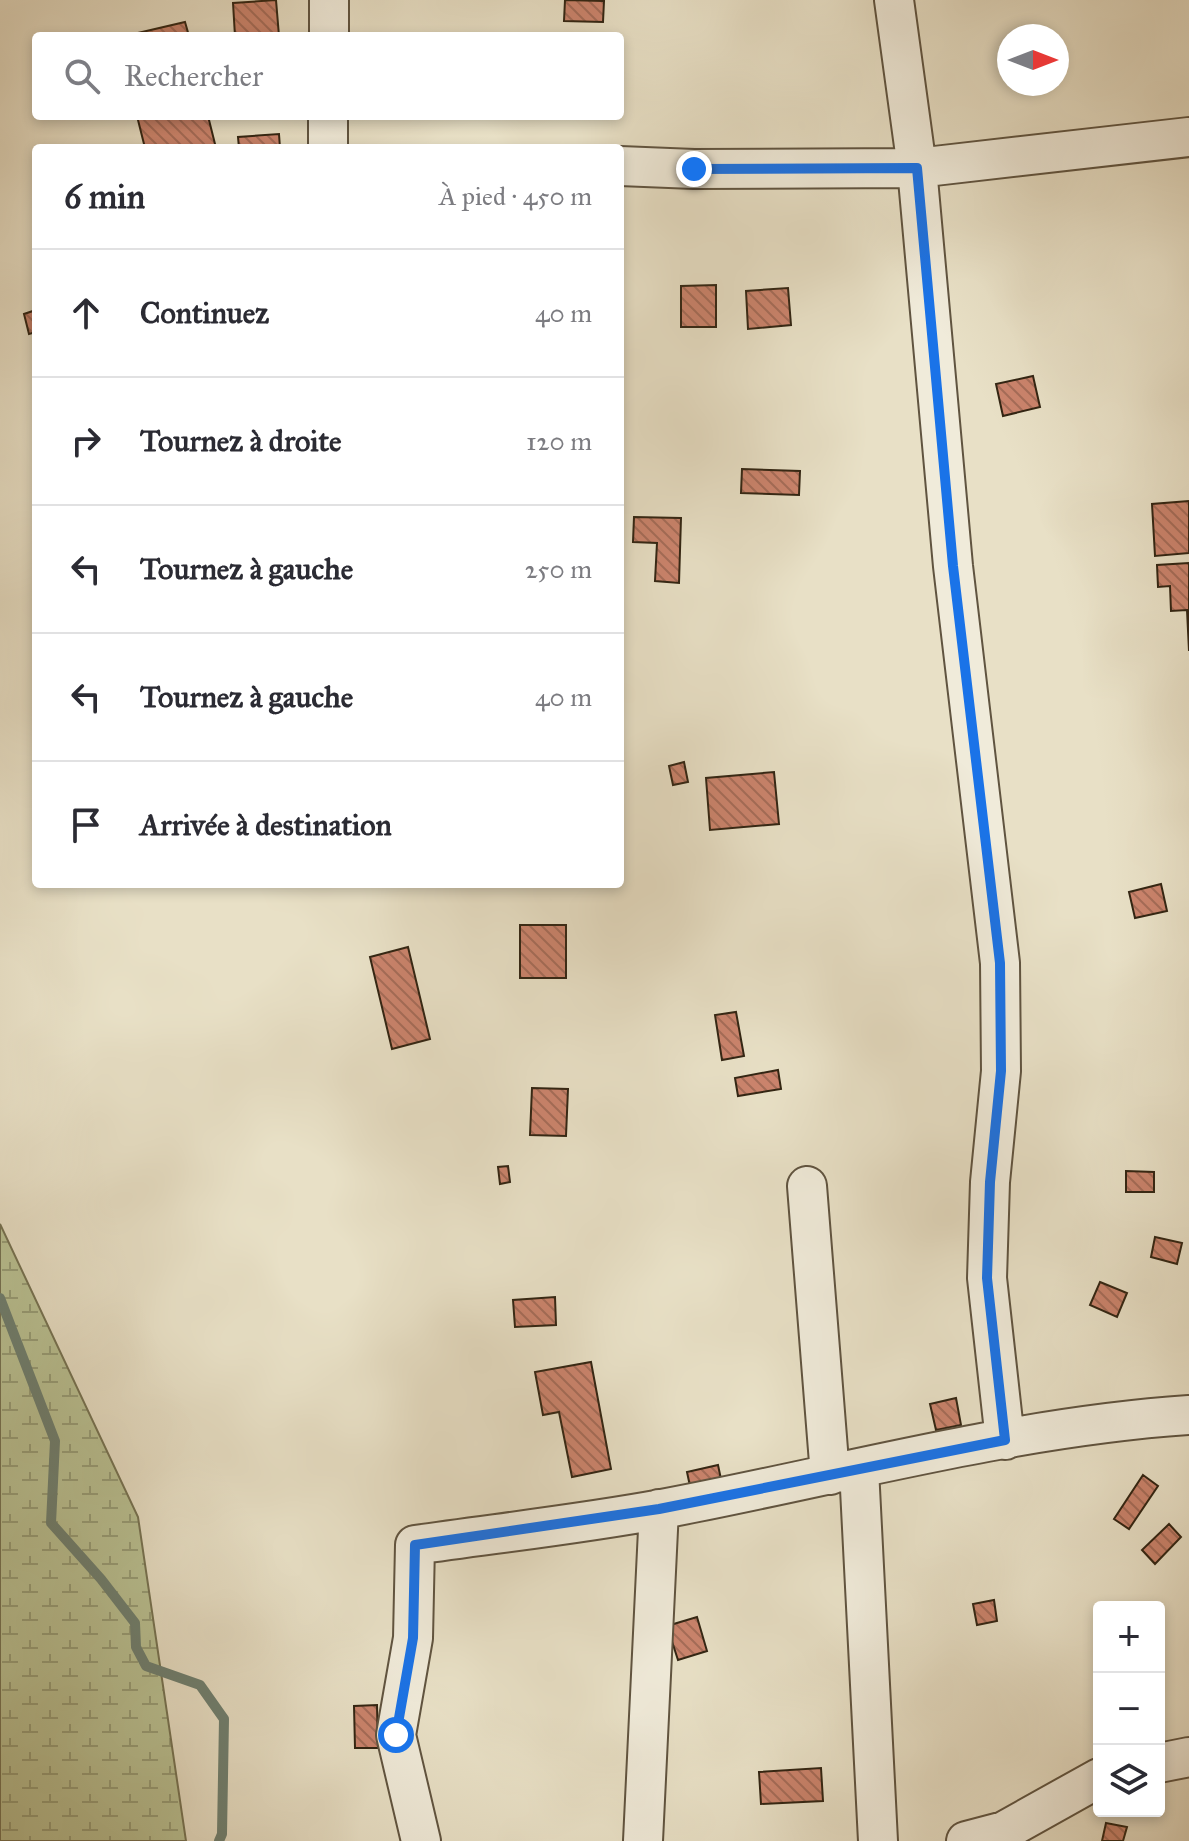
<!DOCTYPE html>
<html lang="fr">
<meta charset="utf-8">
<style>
body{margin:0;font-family:"IM FELL Great Primer",serif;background:#f2f2f3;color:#2b2b33}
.controls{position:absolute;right:24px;bottom:24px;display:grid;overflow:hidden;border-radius:8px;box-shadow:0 4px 12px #0003}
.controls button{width:72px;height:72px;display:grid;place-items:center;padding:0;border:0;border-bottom:2px solid #e1e1e2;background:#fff;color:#2b2b33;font:40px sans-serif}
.compass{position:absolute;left:997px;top:24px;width:72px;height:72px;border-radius:50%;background:#fff;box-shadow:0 4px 12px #0003;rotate:90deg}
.stop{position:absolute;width:24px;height:24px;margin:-18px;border:6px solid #1a73e8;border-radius:50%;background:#fff}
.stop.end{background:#1a73e8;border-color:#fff;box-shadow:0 2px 8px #0008}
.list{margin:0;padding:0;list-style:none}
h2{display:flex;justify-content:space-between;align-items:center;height:104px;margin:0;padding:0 32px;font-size:34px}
h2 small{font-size:26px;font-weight:400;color:#7c7c81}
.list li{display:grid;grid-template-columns:52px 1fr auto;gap:24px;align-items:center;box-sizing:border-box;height:128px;padding:0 32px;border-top:2px solid #e1e1e2}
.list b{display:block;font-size:30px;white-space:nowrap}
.list em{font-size:26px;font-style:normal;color:#7c7c81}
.icon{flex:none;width:44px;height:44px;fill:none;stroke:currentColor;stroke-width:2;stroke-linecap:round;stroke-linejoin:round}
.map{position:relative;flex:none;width:1189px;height:1841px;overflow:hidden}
.search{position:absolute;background:#fff;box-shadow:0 4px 12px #0003;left:32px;top:32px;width:592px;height:88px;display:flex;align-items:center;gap:20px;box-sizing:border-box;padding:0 28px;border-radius:8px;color:#7c7c81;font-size:30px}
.panel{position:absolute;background:#fff;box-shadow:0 4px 12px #0003;left:32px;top:144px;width:592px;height:744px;border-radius:8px}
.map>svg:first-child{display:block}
.wetland{fill:url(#wetland-marsh);stroke:#767353;stroke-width:2}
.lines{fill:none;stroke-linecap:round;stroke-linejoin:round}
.stream{stroke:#6f8071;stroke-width:10}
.building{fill:url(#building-back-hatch);stroke:#322513;stroke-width:2}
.minor-casing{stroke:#605440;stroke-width:42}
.minor{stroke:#f0ebda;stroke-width:38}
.route{stroke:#1a73e8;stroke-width:10}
</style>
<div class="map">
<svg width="1189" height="1841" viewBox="0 0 1189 1841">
<defs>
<pattern id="wetland-marsh" width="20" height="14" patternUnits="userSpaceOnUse" patternTransform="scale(2)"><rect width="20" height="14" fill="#b9c193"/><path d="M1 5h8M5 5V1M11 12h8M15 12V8" fill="none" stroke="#979d77"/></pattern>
<pattern id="building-back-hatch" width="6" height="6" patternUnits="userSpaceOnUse" patternTransform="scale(2)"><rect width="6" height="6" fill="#cb846d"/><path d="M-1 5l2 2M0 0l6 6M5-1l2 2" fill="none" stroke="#a56c58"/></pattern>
</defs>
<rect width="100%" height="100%" fill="#e8e0c6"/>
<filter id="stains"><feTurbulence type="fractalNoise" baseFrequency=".0025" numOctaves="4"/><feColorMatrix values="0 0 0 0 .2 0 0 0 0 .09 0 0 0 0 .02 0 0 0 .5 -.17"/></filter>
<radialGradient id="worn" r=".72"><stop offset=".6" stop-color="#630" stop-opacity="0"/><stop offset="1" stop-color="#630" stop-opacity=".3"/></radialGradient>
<path class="wetland" d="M0,1224L138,1517L186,1841H0Z"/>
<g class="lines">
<path class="stream" d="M0,1298L55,1441L51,1523L101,1579L135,1623L136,1647L146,1666L200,1685L224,1719L222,1834L219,1841"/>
</g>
<path class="building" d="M276,0L279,36H235L233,3Z
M565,0L604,1L603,22L564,21Z
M185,22L189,36H125Z
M137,116H208L216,148H145Z
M279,134L280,148H239L238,137Z
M716,285V327H681V286Z
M788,288L791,325L748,329L746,291Z
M36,310V332L29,334L24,314Z
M1033,376L1040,407L1003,416L996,384Z
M742,469L800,471L799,495L741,493Z
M1189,501V553L1155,556L1152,504Z
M634,517L681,518L679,583L655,581L657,543L633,542Z
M1189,563V651L1187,610L1171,611L1170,586L1158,587L1157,565Z
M684,762L688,782L673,785L669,766Z
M774,772L779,824L710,830L706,778Z
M1161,884L1167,911L1135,918L1129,892Z
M520,925H566V978H520Z
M408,947L430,1039L392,1049L370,957Z
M736,1012L744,1056L722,1060L715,1015Z
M778,1070L781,1089L738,1096L735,1078Z
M532,1088L568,1089L566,1136L530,1135Z
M508,1166L510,1182L500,1184L498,1167Z
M1126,1171L1154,1172V1192H1126Z
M1155,1237L1182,1243L1177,1264L1151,1257Z
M1100,1282L1127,1293L1117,1317L1090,1305Z
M555,1297L556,1325L515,1327L513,1300Z
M591,1362L611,1469L572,1477L559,1412L543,1415L535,1372Z
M956,1398L961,1425L936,1430L930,1404Z
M718,1465L722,1484L691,1491L687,1472Z
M1143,1475L1158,1486L1129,1529L1114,1519Z
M1169,1524L1181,1537L1155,1564L1142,1550Z
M994,1600L997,1621L977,1625L973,1604Z
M697,1617L707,1651L678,1660L667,1626Z
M377,1705L378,1748H355L354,1706Z
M821,1768L823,1801L761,1804L759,1772Z
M1106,1823L1127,1827L1123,1841H1102Z"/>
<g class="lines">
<defs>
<path id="minor" d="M329,36V0
M328,148V116
M620,166L694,169L917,168L894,0
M807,1186L830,1475
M1005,1440L987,1278L990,1182L1001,1071L1000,963L953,566L917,168L1189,137
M859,1469L878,1841
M1159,1763L1189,1757
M421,1841L396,1735L413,1638L415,1545C498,1533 581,1524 662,1509C837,1476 1011,1427 1189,1415
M643,1841L659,1509
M966,1841L1004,1831L1099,1778"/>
</defs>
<use href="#minor" class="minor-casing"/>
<use href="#minor" class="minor"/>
</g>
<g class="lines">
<path class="route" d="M396,1735L413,1638L415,1545L659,1509L1005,1440L987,1278L990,1182L1001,1071L1000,963L953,566L917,168L694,169"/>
</g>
<rect width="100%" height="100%" filter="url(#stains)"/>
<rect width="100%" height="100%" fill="url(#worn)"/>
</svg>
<div class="controls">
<button>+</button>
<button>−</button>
<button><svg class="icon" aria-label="layers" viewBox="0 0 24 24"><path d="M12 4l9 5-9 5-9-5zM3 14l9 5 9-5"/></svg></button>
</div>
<svg class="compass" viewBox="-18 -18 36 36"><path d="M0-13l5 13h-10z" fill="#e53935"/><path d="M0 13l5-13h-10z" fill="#7c7c81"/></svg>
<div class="stop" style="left:396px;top:1735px"></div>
<div class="stop end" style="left:694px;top:169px"></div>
<div class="search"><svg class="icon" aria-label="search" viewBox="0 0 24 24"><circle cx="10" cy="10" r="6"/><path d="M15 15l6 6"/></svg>Rechercher</div>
<section class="panel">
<h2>6 min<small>À pied · 450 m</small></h2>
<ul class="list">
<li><svg class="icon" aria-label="ahead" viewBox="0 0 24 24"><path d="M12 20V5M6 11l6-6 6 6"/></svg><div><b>Continuez</b></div><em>40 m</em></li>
<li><svg class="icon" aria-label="right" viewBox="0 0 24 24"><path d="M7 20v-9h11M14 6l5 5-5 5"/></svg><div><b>Tournez à droite</b></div><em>120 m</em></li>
<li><svg class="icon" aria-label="left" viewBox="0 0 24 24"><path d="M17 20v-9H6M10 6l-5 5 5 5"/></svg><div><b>Tournez à gauche</b></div><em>250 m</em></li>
<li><svg class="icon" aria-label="left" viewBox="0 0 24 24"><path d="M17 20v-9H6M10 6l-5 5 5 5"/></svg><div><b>Tournez à gauche</b></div><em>40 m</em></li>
<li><svg class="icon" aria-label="arrive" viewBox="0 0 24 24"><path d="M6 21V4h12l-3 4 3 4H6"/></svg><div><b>Arrivée à destination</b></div></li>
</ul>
</section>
</div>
